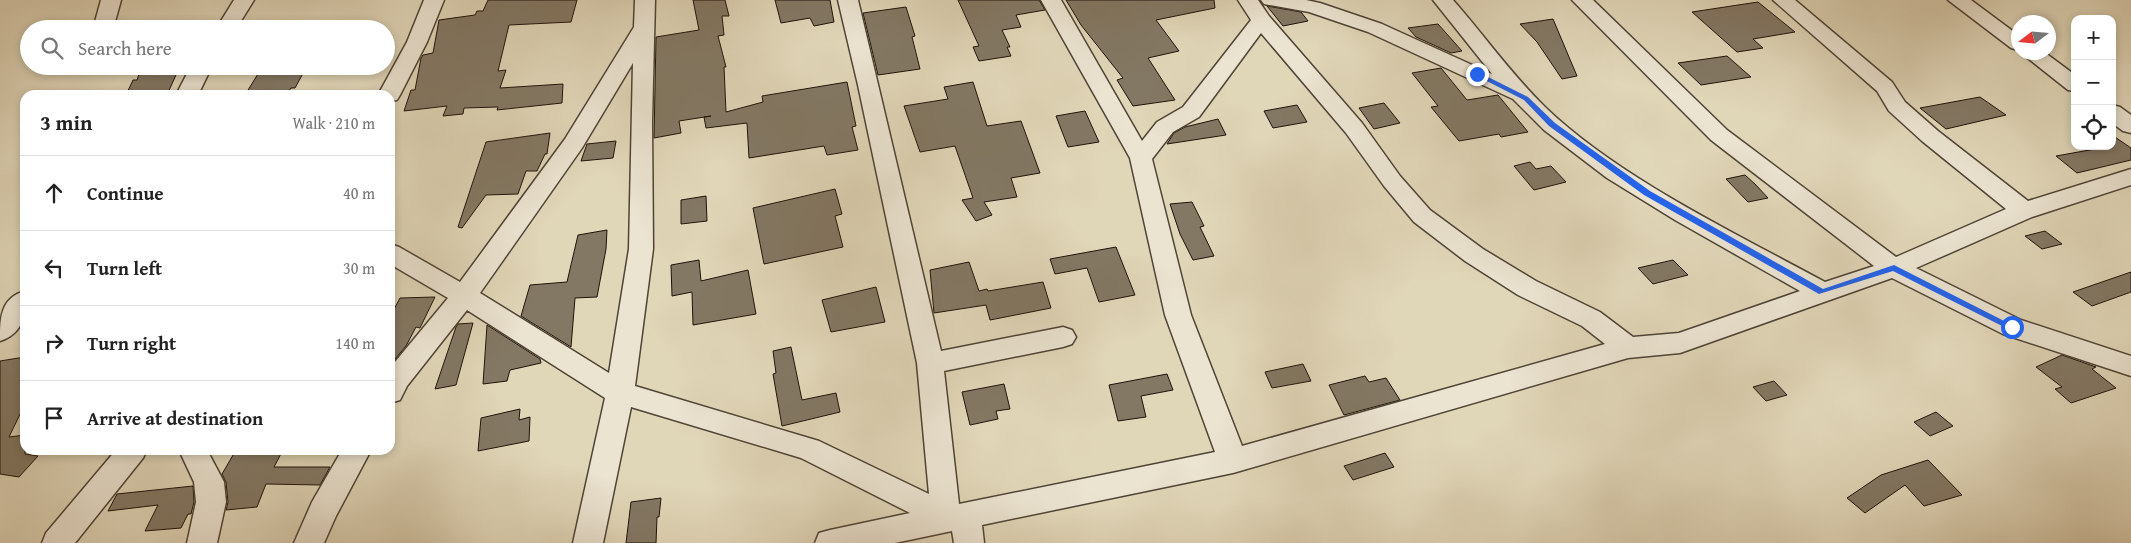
<!DOCTYPE html>
<meta charset="utf-8">
<style>
body{margin:0;font-family:"Gentium Book Plus",serif;background:#f2f2f2;color:#222}
.controls{position:absolute;right:15px;top:15px;display:grid;overflow:hidden;border-radius:10px;box-shadow:0 2px 8px #0003}
.controls button{width:45px;height:45px;display:grid;place-items:center;padding:0;border:0;border-bottom:1px solid #e0e0e0;background:#fff;color:#222;font:25px sans-serif}
.compass{position:absolute;left:2011px;top:15px;width:45px;height:45px;border-radius:50%;background:#fff;box-shadow:0 2px 8px #0003;rotate:254deg}
.stop{position:absolute;width:15px;height:15px;margin:-11px;border:4px solid #2563eb;border-radius:50%;background:#fff}
.stop.end{background:#2563eb;border-color:#fff;box-shadow:0 1px 5px #0008}
.list{margin:0;padding:0;list-style:none}
h2{display:flex;justify-content:space-between;align-items:center;height:65px;margin:0;padding:0 20px;font-size:21px}
h2 small{font-size:16px;font-weight:400;color:#767676}
.list li{display:grid;grid-template-columns:32px 1fr auto;gap:15px;align-items:center;box-sizing:border-box;height:75px;padding:0 20px;border-top:1px solid #e0e0e0}
.list b{display:block;font-size:19px;white-space:nowrap}
.list em{font-size:16px;font-style:normal;color:#767676}
.icon{flex:none;width:28px;height:28px;fill:none;stroke:currentColor;stroke-width:2;stroke-linecap:round;stroke-linejoin:round}
.map{position:relative;flex:none;width:2131px;height:543px;overflow:hidden}
.search{position:absolute;background:#fff;box-shadow:0 2px 8px #0003;left:20px;top:20px;width:375px;height:55px;display:flex;align-items:center;gap:12px;box-sizing:border-box;padding:0 18px;border-radius:28px;color:#767676;font-size:19px}
.panel{position:absolute;background:#fff;box-shadow:0 2px 8px #0003;left:20px;top:90px;width:375px;height:365px;border-radius:15px}
.map>svg:first-child{display:block}
.building{fill:#837864;stroke:#1f130a}
.lines{fill:none;stroke-linecap:round;stroke-linejoin:round}
.minor-casing{stroke:#4f4436;stroke-width:3}
.minor{fill:#ebe4d1;fill-rule:evenodd}
.route{fill:#2563eb}
</style>
<div class="map">
<svg width="2131" height="543" viewBox="0 0 2131 543">
<rect width="100%" height="100%" fill="#e0d6b8"/>
<filter id="stains"><feTurbulence type="fractalNoise" baseFrequency=".004" numOctaves="4"/><feColorMatrix values="0 0 0 0 .2 0 0 0 0 .09 0 0 0 0 .02 0 0 0 .5 -.17"/></filter>
<radialGradient id="worn" r=".72"><stop offset=".6" stop-color="#630" stop-opacity="0"/><stop offset="1" stop-color="#630" stop-opacity=".3"/></radialGradient>
<path class="building" d="M488,0H577L571,22L509,25L498,71L506,70L500,88L563,84L562,103L497,110L498,107L464,108L463,114L443,116L447,106L404,111L411,90H415L421,58L423,55L433,53L439,20L475,15L477,11H483Z
M693,0H725L729,16H722L724,35L718,36L726,67H724L726,112L763,102L762,96L847,82L856,126L852,127L858,150L827,155L824,146L749,158L747,123L706,128L704,117L711,116L679,121L681,133L654,138L656,37L699,30Z
M775,0H830L834,22L814,26L810,18L781,23Z
M958,0H1039L1045,10L1016,15L1021,27L1002,30L1010,47H1007L1011,56L979,61L973,47L979,46Z
M1066,0H1214L1215,8L1156,20L1179,51L1148,58L1175,100L1133,106L1117,80L1123,78L1081,25Z
M1758,2L1795,32L1753,39L1763,48L1737,52L1692,12Z
M1267,6L1301,12L1308,21L1283,26Z
M906,7L915,36L912,37L920,69L878,75L863,13Z
M1553,19L1577,76L1562,79L1537,42L1520,24Z
M1438,24L1462,51L1451,53L1416,37L1408,28Z
M1727,56L1751,77L1701,85L1678,63Z
M160,66H180L167,95H126L133,80H137L139,74L155,72Z
M307,66L295,88H291L286,95H245L261,69Z
M1441,68L1467,100L1498,95L1528,132L1501,137L1499,134L1459,141L1431,107L1438,106L1412,73Z
M973,82L987,126L1021,121L1040,173L1011,178L1017,197L984,202L992,215L976,221L962,200L973,198L955,146L920,152L904,106L948,99L944,87Z
M1980,97L2006,115L1946,129L1920,108Z
M1384,103L1400,123L1374,129L1359,108Z
M1297,105L1307,122L1273,128L1264,111Z
M1085,111L1099,142L1068,147L1056,116Z
M1218,119L1226,135L1167,144L1174,133L1185,127Z
M550,133L547,154H545L537,171H526L518,194L486,195L462,228L458,227L486,142Z
M2112,135L2131,148V160L2077,173L2056,156L2112,146Z
M616,141L613,158L581,161L587,144Z
M1530,162L1536,169L1551,166L1566,182L1534,190L1514,166Z
M1745,175L1755,184L1768,198L1748,202L1726,179Z
M835,189L842,214L835,216L843,247L764,264L753,208Z
M706,196L707,221L681,224V200Z
M1192,202L1204,226L1200,227L1214,256L1193,260L1180,234L1170,204Z
M607,230L606,249L597,297L575,298L571,347L521,316L530,285L567,282L578,235Z
M2045,231L2062,244L2042,249L2025,236Z
M1116,247L1135,295L1099,302L1087,268L1055,274L1050,259Z
M699,260L701,281L748,270L756,314L693,325L692,292L672,296L671,265Z
M1673,260L1688,275L1653,284L1638,268Z
M969,262L979,291L987,289L988,291L1043,282L1051,308L990,320L986,305L934,313L930,270Z
M2131,272V292L2092,306L2073,292Z
M876,287L885,322L831,332L822,300Z
M435,297L420,328L416,327L406,346L390,365V317L400,298Z
M473,323L456,385L435,389L456,327L458,324Z
M487,325L540,359L541,363L510,370L507,381L483,384Z
M791,347L802,400L836,393L840,412L782,426L773,374L776,373L773,351Z
M2062,355L2096,367L2092,369L2116,388L2071,403L2055,389L2062,387L2036,367Z
M25,357V404L9,437L25,435V454L38,456L19,477L0,474V361Z
M1303,364L1311,381L1272,388L1265,372Z
M1167,374L1173,390L1141,396L1146,417L1118,421L1109,385Z
M1365,376L1369,382L1386,378L1400,400L1344,415L1329,385Z
M1774,381L1787,395L1766,401L1753,387Z
M1004,384L1010,409L996,411L998,419L970,425L962,392Z
M520,409L519,420L530,417L529,441L478,451L481,418Z
M1936,412L1953,426L1930,436L1914,422Z
M236,450H283L274,467H330L320,485L266,484L257,507L226,510L228,502L226,482L222,474Z
M1385,453L1394,467L1353,480L1344,466Z
M1928,460L1962,495L1924,506L1905,485L1865,513L1847,498L1881,475Z
M193,486L194,502L191,514H188L181,528L145,531L158,505L108,511L117,494Z
M661,498L659,517H657L656,543H626L631,502Z"/>
<g class="lines">
<defs>
<path id="minor" d="M101,0H121L113,29H93Z
M234,0H254L236,29H216Z
M424,0H444L427,42L400,95L397,100L390,101V95H378L407,42Z
M635,0H655L652,122L653,249L635,386L819,441L929,494L917,363L858,85L838,0H858L941,351L1063,327L1072,330L1076,337L1072,344L1063,347L944,371L959,504L1215,452L1165,315L1130,158L1041,0H1061L1142,141L1157,122L1183,107L1251,20L1238,0H1258L1269,16L1362,123L1400,176L1430,210L1483,249L1536,281L1600,312L1633,337L1679,333L1800,291L1675,220L1607,178L1544,130L1513,99L1368,32L1309,12L1264,4L1261,0H1306L1320,3L1382,24L1492,74L1433,0H1453C1484,35 1511,74 1545,107C1619,178 1735,233 1825,282L1874,266L1711,140L1572,0H1593L1727,130L1896,257L2006,209L1922,141L1889,111L1877,91L1773,0H1795L1892,82L1905,102L1938,131L2028,201L2131,169V185L2032,217L1916,268L2021,320L2131,356V376L2003,334L1892,278L1680,353L1628,358L1233,473L982,525L984,543H954L952,531L895,543H815L819,533L830,530L910,513L801,458L631,407L603,543H573L605,398L467,310L407,386L400,400L390,403V368L448,298L390,264V244L399,247L460,282L565,139L634,27ZM1261,33L1346,133L1384,186L1414,222L1465,261L1518,295L1582,326L1605,344L1242,446L1191,315L1152,159L1173,132L1199,117ZM633,63L629,249L609,373L480,293L582,148Z
M1948,0H1971L2018,35V50L2011,48Z
M2020,52H2044L2075,75V91L2068,90Z
M116,66H158L155,70C144,73 130,73 119,70Z
M191,66H212L198,95H176Z
M2112,105L2120,107L2131,115V133L2123,131L2112,123Z
M25,291C25,313 25,333 0,341C0,319 0,298 25,291Z
M116,450H147L143,458L75,543H42L46,533Z
M179,450H207L224,482L226,502L217,543H187L196,502L194,482Z
M342,450H371L336,516L324,543H294L312,502Z"/>
</defs>
<use href="#minor" class="minor-casing"/>
<use href="#minor" class="minor"/>
</g>
<path class="route" d="M1475,73H1480L1528,97L1555,123L1650,191L1823,289L1894,265L2016,327L2012,330L2008,329L1893,271L1819,294L1644,195L1549,126L1524,100L1475,75Z"/>
<rect width="100%" height="100%" filter="url(#stains)"/>
<rect width="100%" height="100%" fill="url(#worn)"/>
</svg>
<div class="controls">
<button>+</button>
<button>−</button>
<button><svg class="icon" aria-label="locate" viewBox="0 0 24 24"><circle cx="12" cy="12" r="6"/><path d="M12 2v4M12 18v4M2 12h4M18 12h4"/></svg></button>
</div>
<svg class="compass" viewBox="-18 -18 36 36"><path d="M0-13l5 13h-10z" fill="#e53935"/><path d="M0 13l5-13h-10z" fill="#767676"/></svg>
<div class="stop" style="left:2012px;top:327px"></div>
<div class="stop end" style="left:1477px;top:74px"></div>
<div class="search"><svg class="icon" aria-label="search" viewBox="0 0 24 24"><circle cx="10" cy="10" r="6"/><path d="M15 15l6 6"/></svg>Search here</div>
<section class="panel">
<h2>3 min<small>Walk · 210 m</small></h2>
<ul class="list">
<li><svg class="icon" aria-label="ahead" viewBox="0 0 24 24"><path d="M12 20V5M6 11l6-6 6 6"/></svg><div><b>Continue</b></div><em>40 m</em></li>
<li><svg class="icon" aria-label="left" viewBox="0 0 24 24"><path d="M17 20v-9H6M10 6l-5 5 5 5"/></svg><div><b>Turn left</b></div><em>30 m</em></li>
<li><svg class="icon" aria-label="right" viewBox="0 0 24 24"><path d="M7 20v-9h11M14 6l5 5-5 5"/></svg><div><b>Turn right</b></div><em>140 m</em></li>
<li><svg class="icon" aria-label="arrive" viewBox="0 0 24 24"><path d="M6 21V4h12l-3 4 3 4H6"/></svg><div><b>Arrive at destination</b></div></li>
</ul>
</section>
</div>
